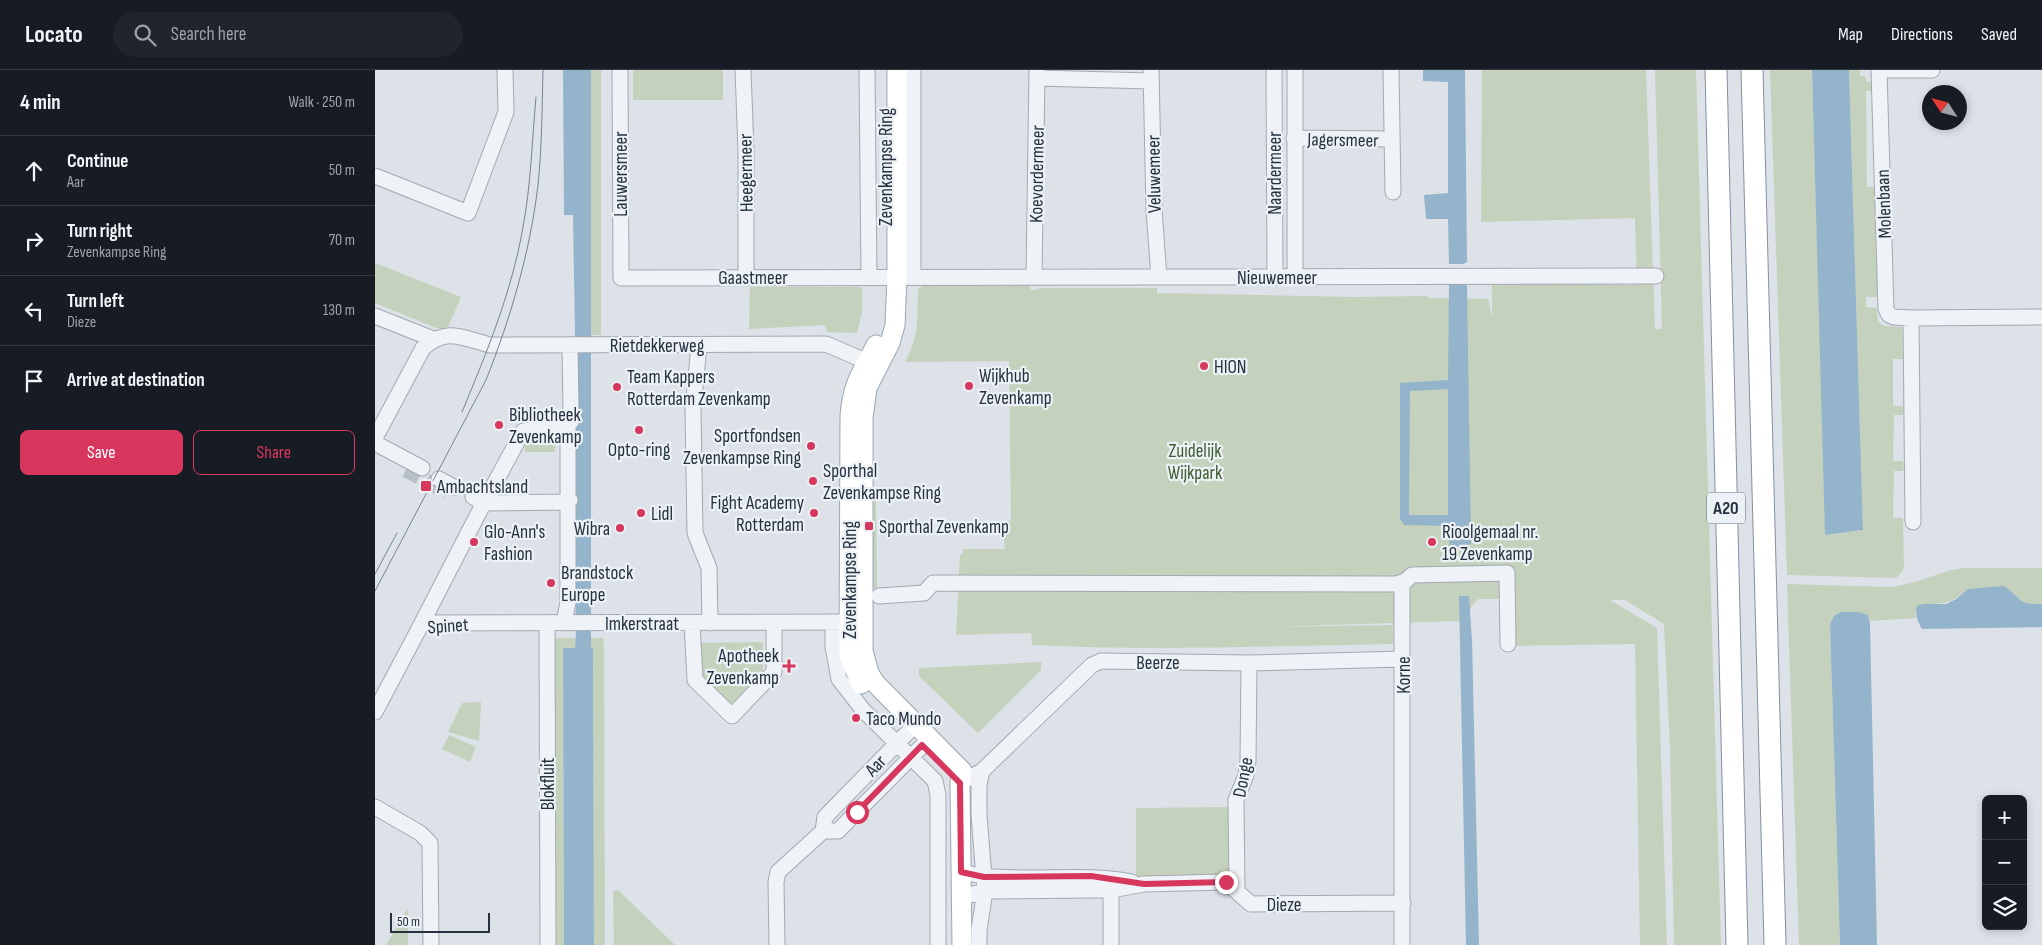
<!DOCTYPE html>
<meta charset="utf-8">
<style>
body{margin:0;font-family:"Sofia Sans Condensed",sans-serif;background:#20242c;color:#f1f3f6}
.controls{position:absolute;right:15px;bottom:15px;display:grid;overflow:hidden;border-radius:8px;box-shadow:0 2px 8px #0003}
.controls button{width:45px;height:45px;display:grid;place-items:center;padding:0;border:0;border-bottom:1px solid #363941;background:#171b24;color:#f1f3f6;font:25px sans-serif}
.compass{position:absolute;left:1547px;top:15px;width:45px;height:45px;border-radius:50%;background:#171b24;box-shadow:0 2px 8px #0003;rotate:306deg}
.scale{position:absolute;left:15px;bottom:12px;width:100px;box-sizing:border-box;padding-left:5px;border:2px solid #25313f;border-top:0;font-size:14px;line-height:18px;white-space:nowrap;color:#25313f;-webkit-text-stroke:4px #ecf1f5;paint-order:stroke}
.stop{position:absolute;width:15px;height:15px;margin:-11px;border:4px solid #d7375d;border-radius:50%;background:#fff}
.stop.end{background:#d7375d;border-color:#fff;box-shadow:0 1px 5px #0008}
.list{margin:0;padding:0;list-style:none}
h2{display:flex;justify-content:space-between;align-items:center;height:65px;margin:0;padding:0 20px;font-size:21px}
h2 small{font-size:16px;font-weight:400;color:#9ea1a6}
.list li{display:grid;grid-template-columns:32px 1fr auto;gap:15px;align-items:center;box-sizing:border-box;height:70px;padding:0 20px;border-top:1px solid #363941}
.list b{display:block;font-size:19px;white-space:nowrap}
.list p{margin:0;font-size:16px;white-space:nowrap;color:#9ea1a6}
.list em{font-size:16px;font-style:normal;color:#9ea1a6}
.actions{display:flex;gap:10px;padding:15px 20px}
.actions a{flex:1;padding:11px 0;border:1px solid #d7375d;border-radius:8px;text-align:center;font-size:18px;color:#d7375d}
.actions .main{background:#d7375d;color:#fff}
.icon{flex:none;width:28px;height:28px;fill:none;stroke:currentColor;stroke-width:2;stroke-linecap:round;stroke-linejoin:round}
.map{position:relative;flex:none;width:1667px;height:875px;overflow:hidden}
header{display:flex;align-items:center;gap:30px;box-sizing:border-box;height:70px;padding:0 25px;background:#171b24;border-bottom:1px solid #363941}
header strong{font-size:24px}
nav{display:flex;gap:28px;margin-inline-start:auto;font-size:18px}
.search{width:350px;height:45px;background:#20242c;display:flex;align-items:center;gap:12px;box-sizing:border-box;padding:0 18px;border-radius:28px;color:#9ea1a6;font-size:19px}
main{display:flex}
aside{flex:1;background:#171b24}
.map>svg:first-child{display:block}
.green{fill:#c4d2bd}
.water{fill:#94b4cb;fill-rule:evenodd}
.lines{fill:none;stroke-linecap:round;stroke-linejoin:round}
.minor-tunnel{stroke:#b7bfc6;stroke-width:15;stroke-dasharray:15 8;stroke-linecap:butt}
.minor-casing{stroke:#a1a9b2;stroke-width:17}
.major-casing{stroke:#9ba7b4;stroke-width:21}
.highway-casing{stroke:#83919f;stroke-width:23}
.minor{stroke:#eff2f6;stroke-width:15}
.major{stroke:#fff;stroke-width:19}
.highway{stroke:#fff;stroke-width:21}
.tram{stroke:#758392;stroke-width:1}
.route{stroke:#d7375d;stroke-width:6}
.poi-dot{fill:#d7375d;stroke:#ecf1f5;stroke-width:2}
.labels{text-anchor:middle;stroke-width:4.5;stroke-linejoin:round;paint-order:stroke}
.shield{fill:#ecf1f5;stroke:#616b76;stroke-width:1}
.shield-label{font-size:18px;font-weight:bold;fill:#25313f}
.street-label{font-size:19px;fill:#25313f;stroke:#ecf1f5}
.poi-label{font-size:19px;fill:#25313f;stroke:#ecf1f5;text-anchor:start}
.park-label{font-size:19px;fill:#3d5c31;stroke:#ecf1f5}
</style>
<header>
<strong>Locato</strong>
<div class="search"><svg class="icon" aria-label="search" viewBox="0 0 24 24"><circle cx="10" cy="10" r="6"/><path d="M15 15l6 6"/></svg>Search here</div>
<nav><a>Map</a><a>Directions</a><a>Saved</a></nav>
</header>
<main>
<aside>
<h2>4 min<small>Walk · 250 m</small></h2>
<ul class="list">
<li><svg class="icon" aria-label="ahead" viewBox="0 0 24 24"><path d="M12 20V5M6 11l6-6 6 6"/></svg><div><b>Continue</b><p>Aar</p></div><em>50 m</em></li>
<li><svg class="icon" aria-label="right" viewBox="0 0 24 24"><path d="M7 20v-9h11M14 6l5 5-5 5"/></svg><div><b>Turn right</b><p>Zevenkampse Ring</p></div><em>70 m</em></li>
<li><svg class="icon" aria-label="left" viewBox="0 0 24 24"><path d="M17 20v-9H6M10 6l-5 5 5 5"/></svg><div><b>Turn left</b><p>Dieze</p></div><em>130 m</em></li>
<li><svg class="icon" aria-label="arrive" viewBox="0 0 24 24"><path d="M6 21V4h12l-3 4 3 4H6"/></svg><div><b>Arrive at destination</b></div></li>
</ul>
<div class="actions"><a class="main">Save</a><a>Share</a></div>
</aside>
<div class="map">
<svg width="1667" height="875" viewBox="0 0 1667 875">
<rect width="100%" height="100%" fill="#dce2e8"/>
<path class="green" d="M216,0H226V265H216Z
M258,0H348V30H258Z
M1107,0H1271L1280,259H1287L1280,0H1321L1346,875H1299L1295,678L1289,554L1250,530H1235L1282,558L1292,875H1265L1260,574L1140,576L1139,529H1103L1085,551L885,557L1018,555V574C897,576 777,581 657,575L656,563L581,565L585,484H588V479H630L628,451H636L634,291L530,292C545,265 542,249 543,219L548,216L654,215L656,221L666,218H782V223L979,227L1053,226V228L1113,229L1117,247V213L1262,215L1260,148L1106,152Z
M1395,0H1437L1451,465L1488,460L1474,0H1485V6L1491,7V12L1502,11V21H1491L1492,117H1502L1503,227H1491V237L1502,238L1503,252L1509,256L1527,257L1528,289H1518V336H1528V345H1519L1518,391H1528L1529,401H1519L1518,448H1528L1529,497L1527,502L1521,508L1412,505Z
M0,193L86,227L73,257L70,259L61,258L0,233Z
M375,217H487V242L482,263L452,262L450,255L374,259Z
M150,368L181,369L180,382H150Z
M496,424H501L502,518H496Z
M1589,498H1667V534C1652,535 1645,532 1635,520L1593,519C1576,533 1571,534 1548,534L1540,544L1541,548L1494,551L1492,545C1476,543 1464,536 1455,554L1465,875H1424L1412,514L1518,517L1540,512L1576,500Z
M179,568H201L200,578L188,579L189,875H176Z
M216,568H228L229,575L230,875H219L218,578H216Z
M388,572V605L357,634H347L322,608V573Z
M666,592V600L603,663L544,606V598Z
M106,632L104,671L73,662L87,633Z
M74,665L101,677L95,692L67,679Z
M857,737L858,807L761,809V738Z
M243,820L300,875H239L238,821Z
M33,838V875H11Z"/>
<path class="water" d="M188,0H216V578H218L219,875H189L188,578H200L201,562L197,287L200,265L198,145H189Z
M1048,0H1090L1092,192L1088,194H1074L1073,149H1051L1049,125L1073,123V12L1048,11Z
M1437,0H1474L1488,460L1450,465Z
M1074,213H1088L1092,216L1096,474L1075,480L1073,456L1029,455L1025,449V313L1073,310ZM1073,319V445H1034L1035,321Z
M1629,516C1647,528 1642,535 1667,534V557L1547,559C1542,550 1540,546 1542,536L1548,534H1571L1581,529L1593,519Z
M1084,526H1094L1097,570L1104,875H1091Z
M1466,542H1484L1493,545L1495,554L1502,875H1465L1455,554L1459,546Z"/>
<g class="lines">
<path class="minor-tunnel" d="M31,400L72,422"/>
<defs>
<path id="minor" d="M245,0L246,208L1281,206
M368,0L371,81V207
M492,0L494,208
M776,0L779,140L784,207
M899,0L900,207
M920,0V207
M1016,0L1018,122
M1557,0H1504L1511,239L1514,245L1519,247L1536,248L1667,247
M662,8L776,11
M919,68L1016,69
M0,106L93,143L131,42L130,0
M538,207V0
M659,207L662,0
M0,246L58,269
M1536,248L1538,452
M324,275L318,339L320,463L334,498L335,553
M0,368L48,278C72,257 87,268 115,275L451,274L502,296
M0,373L47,398
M64,409L79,417
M98,427L109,433L192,432L195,430
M504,526L549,523L558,513L1021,514L1031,511
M47,553L102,446L148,361L196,352
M172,553L173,875
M189,553L193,532V352L196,343L195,275
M317,553L320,610L357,646L399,602V552
M458,553V577L464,609L488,640L560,711L563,725V875
M0,642L47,553L483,552
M540,655L450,747L448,761H463L554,669
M585,713L607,701L717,595L726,591L874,593L1028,589
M0,737L45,763L55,773L56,875
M586,802C642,815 701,801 757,812
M862,822L861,730L871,705L873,691L874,593
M587,827L610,821L716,820H736L769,814L851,812L876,834L1028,833
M402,875L401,812L403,802L448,761
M604,875V860L610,821L604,745V715L607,701
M736,875V812
M1027,875V514L1037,505L1132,503L1133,574"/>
<path id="major" d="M522,0V208L520,255L515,273L492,318L488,348V581L494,603L500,613L587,701L585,713L587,875
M486,614L474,586L475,346C477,315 487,302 501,275"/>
<path id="highway" d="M1341,0L1362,875
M1377,0L1400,875"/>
</defs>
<use href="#minor" class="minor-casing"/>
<use href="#major" class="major-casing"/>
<use href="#highway" class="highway-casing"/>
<use href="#minor" class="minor"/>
<use href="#major" class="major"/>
<use href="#highway" class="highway"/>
<path class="tram" d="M87,342C112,282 137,221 148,157C156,115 157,70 161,27
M0,504L22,463
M0,521L111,310C136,247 155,182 163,115C167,77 167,38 168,0"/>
</g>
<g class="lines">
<path class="route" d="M482,742L547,675L585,713L586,802L609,807L716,806L769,814L851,812"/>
</g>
<g class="poi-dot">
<circle cx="829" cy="296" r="5"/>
<circle cx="594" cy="316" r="5"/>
<circle cx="242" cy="317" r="5"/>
<circle cx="124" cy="355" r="5"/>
<circle cx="264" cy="360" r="5"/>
<circle cx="436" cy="376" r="5"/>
<circle cx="438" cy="411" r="5"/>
<rect x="45" y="410" width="12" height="12" rx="2.5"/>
<circle cx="266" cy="443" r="5"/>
<circle cx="439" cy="443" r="5"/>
<rect x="489" y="451" width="10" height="10" rx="2.5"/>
<circle cx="245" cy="458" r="5"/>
<circle cx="99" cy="472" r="5"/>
<circle cx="1057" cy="472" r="5"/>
<circle cx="176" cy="513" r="5"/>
<path d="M411.5 588.5h5v5h5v5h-5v5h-5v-5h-5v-5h5z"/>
<circle cx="481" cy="648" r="5"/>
</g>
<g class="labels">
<rect class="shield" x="1332" y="422.5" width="38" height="31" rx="4"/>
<g class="shield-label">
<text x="1351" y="444">A20</text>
</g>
<g class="street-label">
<text transform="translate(968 69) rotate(1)" y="7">Jagersmeer</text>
<text transform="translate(510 97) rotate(-90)" y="7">Zevenkampse Ring</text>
<text transform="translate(370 103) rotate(-91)" y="7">Heegermeer</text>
<text transform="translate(899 103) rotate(-90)" y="7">Naardermeer</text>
<text transform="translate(245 104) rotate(-90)" y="7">Lauwersmeer</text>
<text transform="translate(661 104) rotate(-89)" y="7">Koevordermeer</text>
<text transform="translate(778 104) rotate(-91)" y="7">Veluwemeer</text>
<text transform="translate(1508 134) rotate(-92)" y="7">Molenbaan</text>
<text x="378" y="214">Gaastmeer</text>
<text x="902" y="214">Nieuwemeer</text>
<text x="282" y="282">Rietdekkerweg</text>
<text transform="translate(474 510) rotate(-90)" y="7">Zevenkampse Ring</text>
<text x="267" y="560">Imkerstraat</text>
<text transform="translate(73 555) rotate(-4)" y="7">Spinet</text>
<text x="783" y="599">Beerze</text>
<text transform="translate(1028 605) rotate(-90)" y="7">Korne</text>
<text transform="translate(500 695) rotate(-46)" y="7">Aar</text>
<text transform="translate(867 707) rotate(-79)" y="7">Donge</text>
<text transform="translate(172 714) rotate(-90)" y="7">Blokfluit</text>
<text x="909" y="841">Dieze</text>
</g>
<g class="poi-label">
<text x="839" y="303">HION</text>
<text x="604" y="312">Wijkhub<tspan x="604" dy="22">Zevenkamp</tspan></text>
<text x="252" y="313">Team Kappers<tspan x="252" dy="22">Rotterdam Zevenkamp</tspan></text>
<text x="134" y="351">Bibliotheek<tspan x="134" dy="22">Zevenkamp</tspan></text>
<text x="426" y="372" text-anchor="end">Sportfondsen<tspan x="426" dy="22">Zevenkampse Ring</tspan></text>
<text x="264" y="386" text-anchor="middle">Opto-ring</text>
<text x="448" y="407">Sporthal<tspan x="448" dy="22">Zevenkampse Ring</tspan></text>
<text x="62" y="423">Ambachtsland</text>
<text x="429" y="439" text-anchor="end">Fight Academy<tspan x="429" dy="22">Rotterdam</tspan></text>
<text x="276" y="450">Lidl</text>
<text x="504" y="463">Sporthal Zevenkamp</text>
<text x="235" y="465" text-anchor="end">Wibra</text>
<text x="109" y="468">Glo-Ann's<tspan x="109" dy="22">Fashion</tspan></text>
<text x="1067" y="468">Rioolgemaal nr.<tspan x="1067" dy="22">19 Zevenkamp</tspan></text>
<text x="186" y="509">Brandstock<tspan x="186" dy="22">Europe</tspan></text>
<text x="404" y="592" text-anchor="end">Apotheek<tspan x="404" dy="22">Zevenkamp</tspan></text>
<text x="491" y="655">Taco Mundo</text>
</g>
<g class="park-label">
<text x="820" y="387">Zuidelijk<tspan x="820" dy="22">Wijkpark</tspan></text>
</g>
</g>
</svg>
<div class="controls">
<button>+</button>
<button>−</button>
<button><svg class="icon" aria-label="layers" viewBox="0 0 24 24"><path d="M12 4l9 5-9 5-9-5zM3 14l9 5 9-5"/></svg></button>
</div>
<svg class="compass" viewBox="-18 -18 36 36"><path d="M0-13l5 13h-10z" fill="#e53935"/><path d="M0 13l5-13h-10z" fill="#9ea1a6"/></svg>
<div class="scale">50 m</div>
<div class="stop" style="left:482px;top:742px"></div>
<div class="stop end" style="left:851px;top:812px"></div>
</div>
</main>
